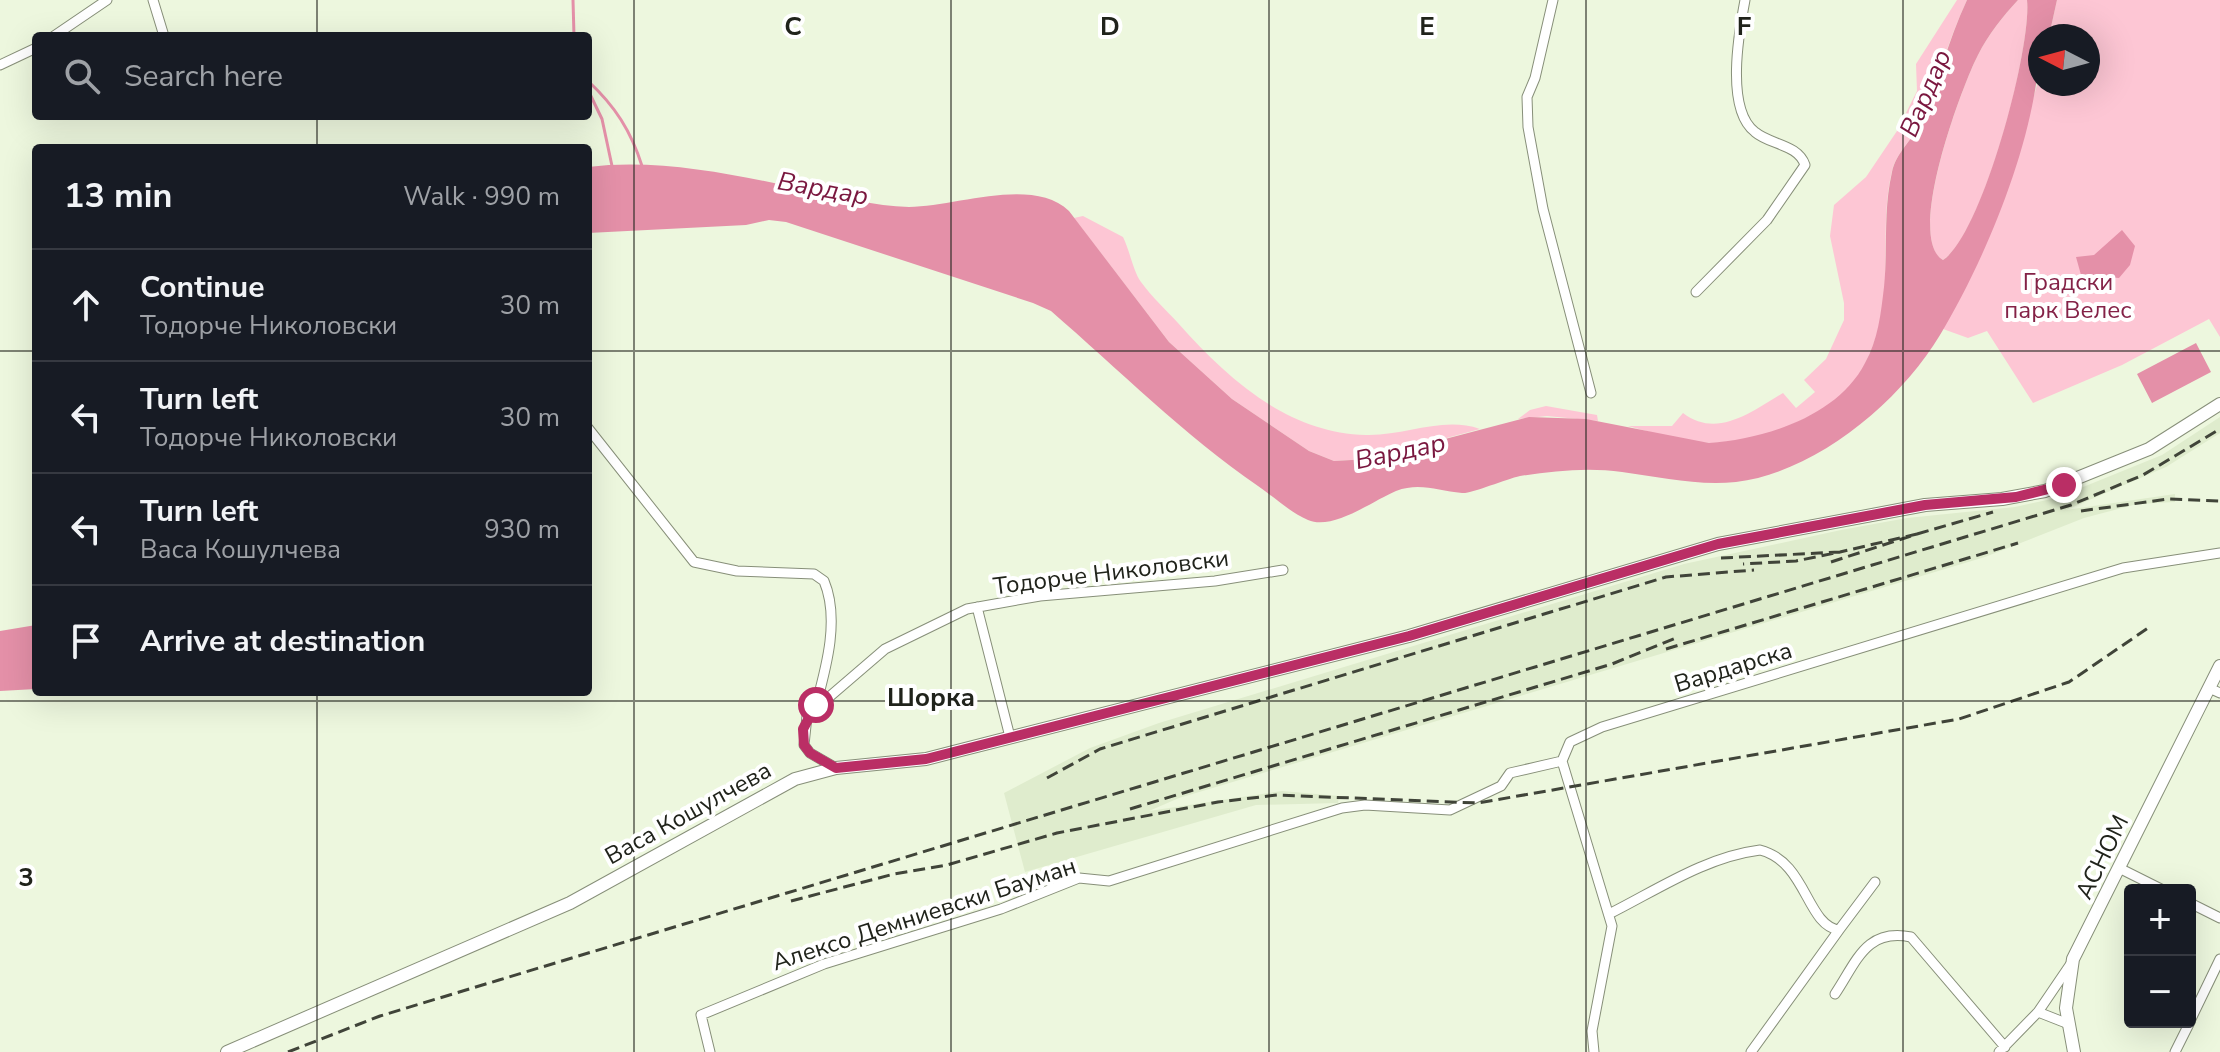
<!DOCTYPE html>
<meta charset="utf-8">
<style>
body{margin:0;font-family:"Nunito Sans",sans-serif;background:#242831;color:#f1f3f6}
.controls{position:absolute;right:24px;bottom:24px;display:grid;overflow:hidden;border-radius:8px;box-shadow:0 8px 32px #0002}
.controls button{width:72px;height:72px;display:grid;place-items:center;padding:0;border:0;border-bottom:2px solid #363941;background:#171b24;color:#f1f3f6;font:40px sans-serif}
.compass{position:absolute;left:2028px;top:24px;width:72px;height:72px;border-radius:50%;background:#171b24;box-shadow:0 8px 32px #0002;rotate:276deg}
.stop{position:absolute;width:24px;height:24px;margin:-18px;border:6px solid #ba2e65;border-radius:50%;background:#fff}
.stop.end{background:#ba2e65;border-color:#fff;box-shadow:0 2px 8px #0008}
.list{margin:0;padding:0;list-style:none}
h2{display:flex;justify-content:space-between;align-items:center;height:104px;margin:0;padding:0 32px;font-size:34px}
h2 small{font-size:26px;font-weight:400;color:#9ea1a6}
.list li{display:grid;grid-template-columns:52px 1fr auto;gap:24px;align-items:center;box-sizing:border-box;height:112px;padding:0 32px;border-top:2px solid #363941}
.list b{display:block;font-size:30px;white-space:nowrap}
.list p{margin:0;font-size:26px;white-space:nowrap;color:#9ea1a6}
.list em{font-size:26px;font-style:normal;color:#9ea1a6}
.icon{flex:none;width:44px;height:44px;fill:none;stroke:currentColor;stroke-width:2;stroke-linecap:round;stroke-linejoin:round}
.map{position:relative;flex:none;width:2220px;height:1052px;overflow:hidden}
.search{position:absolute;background:#171b24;box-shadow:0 8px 32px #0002;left:32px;top:32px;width:560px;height:88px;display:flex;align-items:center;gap:20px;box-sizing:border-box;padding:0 28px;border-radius:8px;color:#9ea1a6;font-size:30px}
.panel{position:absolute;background:#171b24;box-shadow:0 8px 32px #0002;left:32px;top:144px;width:560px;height:552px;border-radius:8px}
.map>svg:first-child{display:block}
.built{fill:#dfeccd}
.green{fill:#fdc6d4}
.water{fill:#e490a8}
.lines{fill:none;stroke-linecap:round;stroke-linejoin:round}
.stream{stroke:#e490a8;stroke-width:3}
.minor-casing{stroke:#878f79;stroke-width:11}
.major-casing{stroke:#878f79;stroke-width:14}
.minor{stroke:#fff;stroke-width:9}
.major{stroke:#fff;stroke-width:12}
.rail{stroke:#404439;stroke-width:3;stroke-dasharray:12 6;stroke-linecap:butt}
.route{stroke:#ba2e65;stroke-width:10}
.grid{fill:none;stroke:#20231b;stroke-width:2;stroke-opacity:0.55}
.labels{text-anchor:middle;stroke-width:8;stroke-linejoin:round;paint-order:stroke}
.park-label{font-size:24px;fill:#842247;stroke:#fff}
.street-label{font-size:24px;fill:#20231b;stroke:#fff}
.water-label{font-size:26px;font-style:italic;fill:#7a173f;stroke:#fff}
.neighbourhood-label{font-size:26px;font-weight:bold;fill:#20231b;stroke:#fff}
.grid-label{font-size:26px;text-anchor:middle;font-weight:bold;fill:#20231b;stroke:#fff;stroke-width:8;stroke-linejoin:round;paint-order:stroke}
</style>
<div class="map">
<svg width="2220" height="1052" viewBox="0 0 2220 1052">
<rect width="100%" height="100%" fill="#edf7de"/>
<path class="built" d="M2220,417V433L2166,467L2066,510L2175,494V502L2137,504L2084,518L1985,557L1179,798L1149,811L1282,791L1339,796L1338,803L1256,805L1025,872L1004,793L1090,748L1159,723L1684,564L1841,530L1907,518L2015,507L2056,498L2162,455Z"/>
<path class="green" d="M1957,0H1967C1948,40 1937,84 1919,124C1912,141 1896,153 1892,171C1879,225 1893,281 1877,334C1871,353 1860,378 1845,392C1814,421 1754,443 1711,443C1684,443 1654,433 1628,426H1672L1683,413C1717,439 1751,412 1783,393L1796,408L1815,392L1804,380L1826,359L1844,320V303L1830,236L1834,205L1866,177L1897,131L1917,91L1916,64Z
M2018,0H2027C2032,48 1983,234 1943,260C1905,239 1962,86 1978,55C1988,35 2003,16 2018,0Z
M2057,0H2220V337L2209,319L2122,365L2033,403L1987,331L1968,338L1943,329L2002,203L2040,75V84H2088V36H2049Z
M1083,216L1123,237C1130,251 1133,271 1141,282C1152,297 1166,310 1178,323C1228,379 1287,433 1366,435C1406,436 1442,416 1480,429L1369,459L1334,461L1309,451L1232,399L1169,342L1074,218Z
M1546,406L1597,415L1598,421L1547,416L1518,419L1530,410Z"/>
<path class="water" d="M1967,0H2018C2003,16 1988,35 1978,55C1962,86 1905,238 1943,260C1982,235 2032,48 2027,0H2057L2049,36H2040C2040,129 1988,255 1940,335C1899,403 1816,472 1736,482C1697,486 1660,477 1622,472C1588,467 1553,471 1520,476C1506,479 1471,494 1462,493C1438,491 1420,482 1396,491C1374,500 1333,531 1308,520C1291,513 1274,497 1258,486C1184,435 1119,370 1051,311L1033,303L786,222L769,220L746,225L588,233V167C659,158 737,175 807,190C841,197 874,206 909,207C955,207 1032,176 1069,211L1169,342L1232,399L1309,451L1334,461L1369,459L1529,417L1586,419L1709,443C1765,439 1838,416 1865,363C1878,340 1881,313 1884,287C1888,248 1883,211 1892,172C1896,153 1911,142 1919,125C1938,85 1948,40 1967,0Z
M2122,230L2135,246L2130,265L2119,278L2081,275L2076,257L2094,255Z
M2196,343L2211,372L2152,403L2137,374Z
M36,625V689L0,691V631Z"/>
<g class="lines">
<path class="stream" d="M573,0L574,36
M588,81C615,106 631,131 642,166
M588,90L602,119L612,166"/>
<defs>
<path id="minor" d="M153,0L164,36
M1553,0L1535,78L1527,97L1528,127L1543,209L1591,393
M54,36L107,0
M0,65L36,48
M1696,292L1767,220L1805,165C1798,144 1770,145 1755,132C1725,109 1739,32 1745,0
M588,428L694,562L737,571L814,574L824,581C840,619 826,668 816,705
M977,607L1010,737
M2209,688L2220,693
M836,768L810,753L804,745L807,716L885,649L967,609L1040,596L1215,581L1283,570
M2121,869L2163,890
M2190,903L2220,918
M1609,914C1657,890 1705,857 1760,850C1807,862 1806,925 1839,930L1875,882
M1835,994C1857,961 1866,928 1911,937L2005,1047
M2038,1012L2066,1023
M2190,1021L2220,959
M710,1052L701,1015L824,964L1001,909L1079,878L1109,881L1342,808L1365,805L1450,810L1501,786L1510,773L1562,761
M1594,1052L1592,1031L1612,926L1562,761L1570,742L1602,727L2123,568L2220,553
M1751,1052L1839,930
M1999,1052L2038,1012L2070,965
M2175,1052L2190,1022"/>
<path id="major" d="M227,1052L570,903L795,779L836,768L926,759L961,750L1409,636L1718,544L1925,505L2002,499L2045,491L2149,449L2220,404
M2074,1052L2066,1008L2073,959L2220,666"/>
</defs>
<use href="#minor" class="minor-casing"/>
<use href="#major" class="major-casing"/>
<use href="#minor" class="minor"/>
<use href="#major" class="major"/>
<path class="rail" d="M2081,511L2168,499L2220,501
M1917,534L1993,512
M1721,558L1840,552L1796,561L1743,564
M1831,562L1917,534L1840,552
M1666,649L2018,543
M1047,778L1100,749L1666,577L1754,570
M1130,809L1612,664L1676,638
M791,901L894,874L947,865L1057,833L1218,802L1277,795L1478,803L1959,719L2069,682L2151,626
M288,1052L380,1016L499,980L2071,505L2143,475L2220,429"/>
</g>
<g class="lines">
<path class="route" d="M816,705L803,729L804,745L810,753L836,768L926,759L1409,636L1718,544L1925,505L2016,497L2064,485"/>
</g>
<path class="grid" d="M317,0V36M634,0V1052M951,0V1052M1269,0V1052M1586,0V1052M1903,0V1052M317,116V148M0,351H36M588,351H2220M317,692V1052M0,701H2220"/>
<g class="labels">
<g class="park-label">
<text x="2068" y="290">Градски<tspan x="2068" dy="28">парк Велес</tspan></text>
</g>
<g class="street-label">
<text transform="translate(1111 572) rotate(-7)" y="8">Тодорче Николовски</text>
<text transform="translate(1733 667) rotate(-17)" y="8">Вардарска</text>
<text transform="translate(688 813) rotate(-29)" y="8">Васа Кошулчева</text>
<text transform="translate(2102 857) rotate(-64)" y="8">АСНОМ</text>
<text transform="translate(924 914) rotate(-18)" y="8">Алексо Демниевски Бауман</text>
</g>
<g class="water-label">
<text transform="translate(1925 93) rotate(-67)" y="9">Вардар</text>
<text transform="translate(823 188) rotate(10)" y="9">Вардар</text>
<text transform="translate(1400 451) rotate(-12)" y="9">Вардар</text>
</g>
<g class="neighbourhood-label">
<text x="931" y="706">Шорка</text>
</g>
</g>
<g class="grid-label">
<text x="793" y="35">C</text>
<text x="1110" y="35">D</text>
<text x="1427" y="35">E</text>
<text x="1744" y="35">F</text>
<text x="26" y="886">3</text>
</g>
</svg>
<div class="controls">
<button>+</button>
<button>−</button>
</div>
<svg class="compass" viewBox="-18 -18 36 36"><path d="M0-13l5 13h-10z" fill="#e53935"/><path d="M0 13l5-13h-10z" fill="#9ea1a6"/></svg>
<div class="stop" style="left:816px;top:705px"></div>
<div class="stop end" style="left:2064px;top:485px"></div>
<div class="search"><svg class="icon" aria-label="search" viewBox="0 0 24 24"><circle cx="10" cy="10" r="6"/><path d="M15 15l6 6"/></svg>Search here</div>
<section class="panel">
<h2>13 min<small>Walk · 990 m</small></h2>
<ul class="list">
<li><svg class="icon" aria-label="ahead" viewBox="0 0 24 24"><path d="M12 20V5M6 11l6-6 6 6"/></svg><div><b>Continue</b><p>Тодорче Николовски</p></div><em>30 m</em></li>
<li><svg class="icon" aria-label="left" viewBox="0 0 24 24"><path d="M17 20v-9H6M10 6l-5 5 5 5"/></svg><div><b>Turn left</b><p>Тодорче Николовски</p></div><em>30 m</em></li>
<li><svg class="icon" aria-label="left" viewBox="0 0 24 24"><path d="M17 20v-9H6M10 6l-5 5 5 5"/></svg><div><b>Turn left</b><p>Васа Кошулчева</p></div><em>930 m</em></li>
<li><svg class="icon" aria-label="arrive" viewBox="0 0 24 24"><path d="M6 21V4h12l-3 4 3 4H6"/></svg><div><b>Arrive at destination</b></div></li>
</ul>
</section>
</div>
